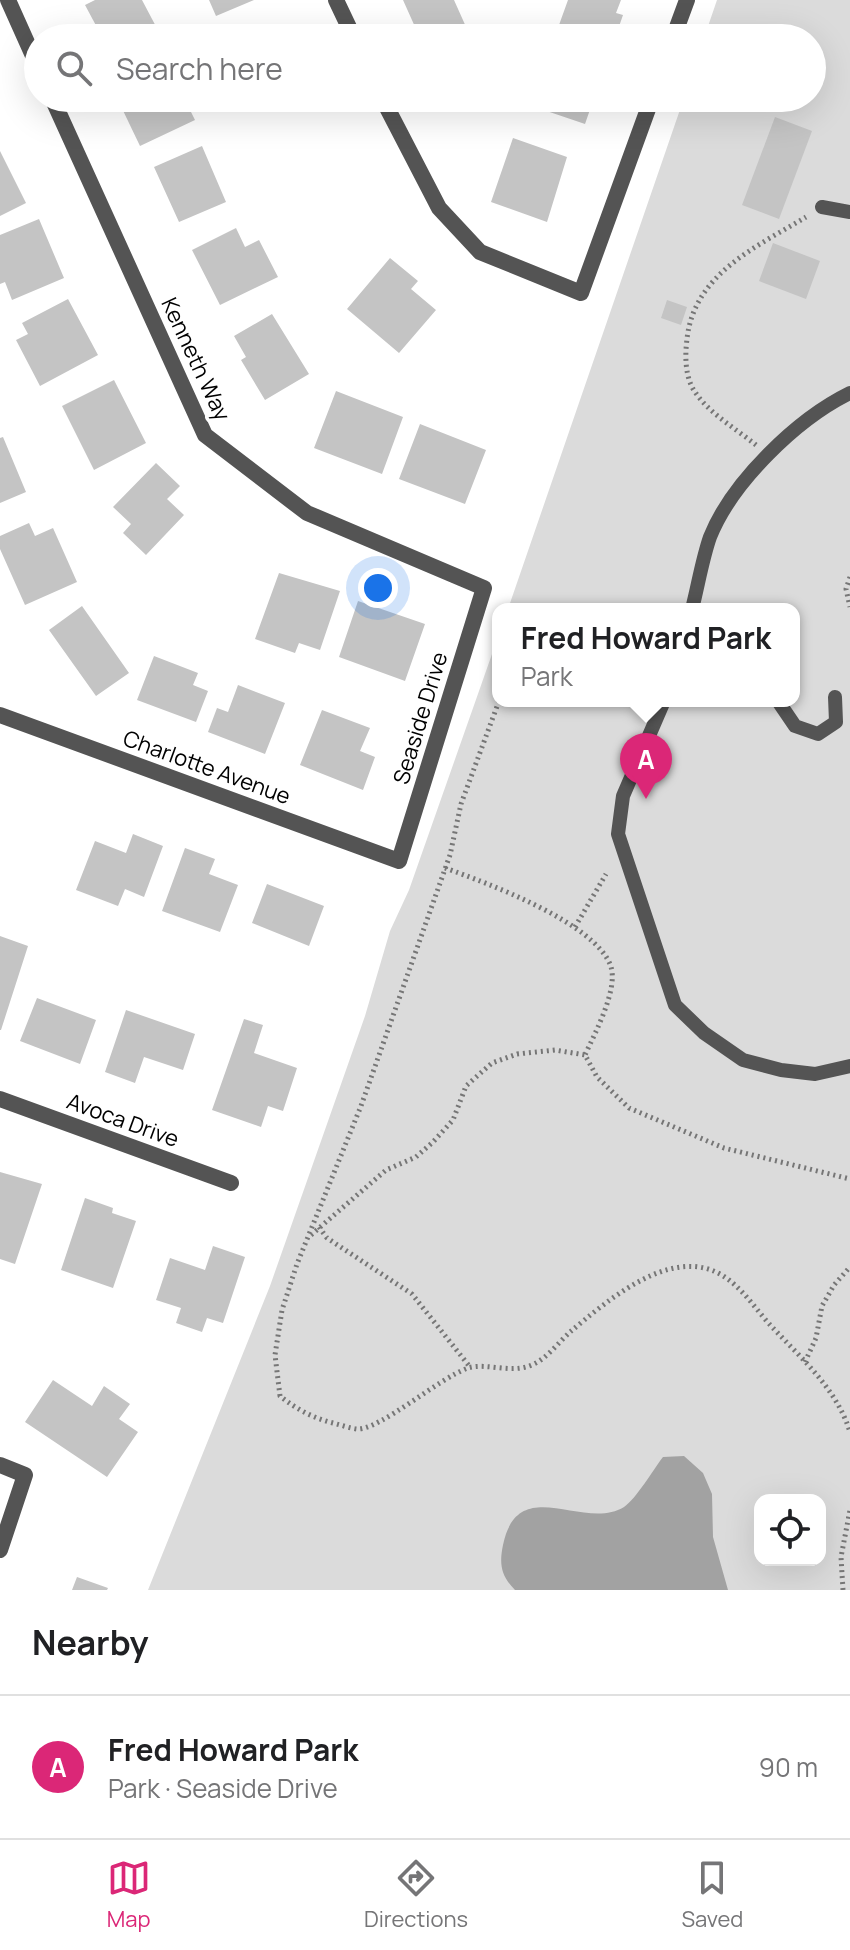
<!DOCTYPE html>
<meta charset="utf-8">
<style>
body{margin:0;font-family:Manrope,sans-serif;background:#f2f2f2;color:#202124}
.controls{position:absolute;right:24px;bottom:24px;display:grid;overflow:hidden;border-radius:16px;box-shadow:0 8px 32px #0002}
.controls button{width:72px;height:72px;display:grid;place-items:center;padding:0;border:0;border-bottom:2px solid #e0e0e0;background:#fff;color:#202124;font:40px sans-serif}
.you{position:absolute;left:378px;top:588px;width:28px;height:28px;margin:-20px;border:6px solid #fff;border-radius:50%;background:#1a73e8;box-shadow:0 0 0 12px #1a73e833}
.badge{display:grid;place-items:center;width:52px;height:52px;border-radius:50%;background:#db2777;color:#fff;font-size:26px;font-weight:700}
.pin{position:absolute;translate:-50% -66px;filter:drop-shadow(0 2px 4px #0008)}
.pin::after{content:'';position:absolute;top:42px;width:28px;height:24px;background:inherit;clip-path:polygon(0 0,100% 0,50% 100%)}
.popup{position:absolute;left:492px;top:603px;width:308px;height:104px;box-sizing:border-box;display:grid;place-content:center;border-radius:16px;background:#fff;filter:drop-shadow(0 2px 6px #0005);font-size:26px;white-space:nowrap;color:#757577}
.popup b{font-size:30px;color:#202124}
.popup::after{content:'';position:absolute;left:50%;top:100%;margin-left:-16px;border:16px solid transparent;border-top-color:#fff}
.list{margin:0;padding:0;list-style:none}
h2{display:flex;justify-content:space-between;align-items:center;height:104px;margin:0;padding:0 32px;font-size:34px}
h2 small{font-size:26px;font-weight:400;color:#757577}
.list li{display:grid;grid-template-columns:52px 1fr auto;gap:24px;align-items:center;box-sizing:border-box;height:144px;padding:0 32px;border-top:2px solid #e0e0e0}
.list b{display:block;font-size:30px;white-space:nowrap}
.list p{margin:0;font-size:26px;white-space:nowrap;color:#757577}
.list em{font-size:26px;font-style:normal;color:#757577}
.icon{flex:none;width:44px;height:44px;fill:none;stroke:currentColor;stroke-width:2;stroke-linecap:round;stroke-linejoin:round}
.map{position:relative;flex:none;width:850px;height:1590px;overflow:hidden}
.search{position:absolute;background:#fff;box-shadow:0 8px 32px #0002;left:24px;right:24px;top:24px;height:88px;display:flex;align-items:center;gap:20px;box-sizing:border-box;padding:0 28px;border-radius:44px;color:#757577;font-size:30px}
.sheet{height:248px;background:#fff}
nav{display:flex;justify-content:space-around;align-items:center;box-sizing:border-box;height:112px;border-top:2px solid #e0e0e0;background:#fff;font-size:22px;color:#757577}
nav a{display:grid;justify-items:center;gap:4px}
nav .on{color:#db2777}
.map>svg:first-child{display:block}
.green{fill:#dbdbdb;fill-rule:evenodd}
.water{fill:#a2a2a2}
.building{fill:#c4c4c4}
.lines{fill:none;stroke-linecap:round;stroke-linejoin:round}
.path{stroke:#767676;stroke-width:5;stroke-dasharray:2 4;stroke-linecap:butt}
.lane{stroke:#545454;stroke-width:14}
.street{stroke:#545454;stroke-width:16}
.labels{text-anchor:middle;stroke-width:7;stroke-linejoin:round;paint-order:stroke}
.street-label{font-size:22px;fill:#000;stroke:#fff}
</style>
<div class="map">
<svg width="850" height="1590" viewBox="0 0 850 1590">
<rect width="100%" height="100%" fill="#fff"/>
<path class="green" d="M717,0H850V1590H148L270,1286L365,1016L390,931L409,890L498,637V701H794V609H508L684,98H812V38H704ZM760,1500H820V1560H760Z"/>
<path class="water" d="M684,1456L703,1473L712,1494L713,1537L728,1590H515C501,1576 499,1564 503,1545C518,1472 584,1532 624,1507C636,1499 653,1470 663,1457Z"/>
<path class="building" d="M95,0H142L161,36L156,38H91L100,33L85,5Z
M209,0H254L216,16Z
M403,0H454L471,38H420Z
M568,0H621L616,13L623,15L615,38H594L559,25Z
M117,98H184L195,120L140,146Z
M528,98H594L585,124L526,104Z
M775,117L812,131L779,219L742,205Z
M513,138L567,157L547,222L491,202Z
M202,146L226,202L179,222L154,167Z
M0,151L26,203L0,216Z
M39,219L64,278L12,300L5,282L0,284V235Z
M236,228L245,247L259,240L278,277L220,305L192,250Z
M773,243L820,261L806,299L759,281Z
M390,258L418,281L411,289L436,310L399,353L347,309Z
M68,299L98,355L40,386L16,340L28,334L22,323Z
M667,300L687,307L681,325L661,318Z
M272,314L309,374L265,400L241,360L246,357L234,336Z
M114,380L146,443L94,470L62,406Z
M336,391L403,417L382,474L314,448Z
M420,424L486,450L465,504L399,479Z
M3,437L26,492L0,503V438Z
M156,463L180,486L167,499L184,515L146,555L123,533L131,524L113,507Z
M29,523L35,536L53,528L77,582L25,605L0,549V536Z
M279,573L340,591L320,650L299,643L295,653L255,639Z
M358,601L425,624L405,681L339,657Z
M82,606L129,673L96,696L49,630Z
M154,656L198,673L193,685L208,691L196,722L137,700Z
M238,685L285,703L265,754L208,732L217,708L228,712Z
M322,710L370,728L360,751L375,757L363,790L300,765Z
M133,834L163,846L144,897L125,889L118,906L76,890L95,841L126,853Z
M185,848L215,859L209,874L238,885L220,932L162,911Z
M267,884L324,906L309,946L252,923Z
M0,936L28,946L1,1030H0Z
M37,998L96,1020L80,1064L20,1041Z
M126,1010L195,1034L183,1070L144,1057L135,1083L105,1072Z
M244,1019L263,1025L254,1053L297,1068L283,1111L268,1106L261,1127L212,1110Z
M0,1172L42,1184L15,1264L0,1259Z
M85,1198L113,1208L112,1213L136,1221L113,1288L61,1270Z
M213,1246L245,1257L223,1323L207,1318L202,1332L176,1323L181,1308L156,1300L170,1258L205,1270Z
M53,1380L92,1406L104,1386L130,1404L119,1419L138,1432L107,1477L25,1422Z
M77,1577L108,1588L107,1590H72Z"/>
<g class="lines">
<path class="path" d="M756,445C735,428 705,411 692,387C685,373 685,354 687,339C694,274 756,247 806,217
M850,577L846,589L850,607
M499,701L461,804L450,855L361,1106L297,1264L282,1310L275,1355L280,1396C296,1409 313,1418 333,1423C341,1425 349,1428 357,1429C380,1430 439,1378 468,1368C487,1362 512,1375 534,1364C547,1358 559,1342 570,1332C606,1302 669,1246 720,1274C743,1287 757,1312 775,1330C804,1361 837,1390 850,1432
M445,868C487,883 597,923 611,967C618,990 595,1033 585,1055L597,1077L629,1108L724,1148L850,1179
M575,927L606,874
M319,1227L327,1238L412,1294L470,1367
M311,1235L386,1170L416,1157L433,1142L453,1120L466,1086L492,1063L517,1054L555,1050L585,1055
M805,1362L816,1338L822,1306L834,1285L850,1267
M843,1590L841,1557L850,1510"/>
<path class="lane" d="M822,207L850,212
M692,609C698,586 702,560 710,537C732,482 797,419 850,393
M664,701L623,796L618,834L675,1005L704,1033L743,1060L781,1070L815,1074L850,1066
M778,701L795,726L818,734L836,722L835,697"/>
<path class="street" d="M8,0L38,67
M336,0L354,38
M673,38L687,0
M382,98L439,208L480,252L581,293L652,98
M0,715L399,861L484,588L307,513L205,435L52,98
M0,1099L231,1183
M0,1465L25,1475L0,1550"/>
</g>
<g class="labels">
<g class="street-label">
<text transform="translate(196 359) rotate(65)" y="8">Kenneth Way</text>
<text transform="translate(420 718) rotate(-73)" y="8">Seaside Drive</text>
<text transform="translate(207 767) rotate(20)" y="8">Charlotte Avenue</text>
<text transform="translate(123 1120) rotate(20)" y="8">Avoca Drive</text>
</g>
</g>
</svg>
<div class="controls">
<button><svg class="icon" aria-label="locate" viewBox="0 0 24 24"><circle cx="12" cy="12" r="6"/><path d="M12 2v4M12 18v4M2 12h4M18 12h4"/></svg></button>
</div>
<div class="you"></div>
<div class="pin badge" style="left:646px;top:799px">A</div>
<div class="popup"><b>Fred Howard Park</b>Park</div>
<div class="search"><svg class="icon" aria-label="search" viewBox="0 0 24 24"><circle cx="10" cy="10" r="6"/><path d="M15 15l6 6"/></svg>Search here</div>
</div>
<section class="sheet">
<h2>Nearby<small></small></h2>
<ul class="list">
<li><span class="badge">A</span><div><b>Fred Howard Park</b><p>Park · Seaside Drive</p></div><em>90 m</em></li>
</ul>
</section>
<nav>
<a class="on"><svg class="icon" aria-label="map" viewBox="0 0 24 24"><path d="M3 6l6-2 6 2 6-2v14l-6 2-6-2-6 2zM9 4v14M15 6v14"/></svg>Map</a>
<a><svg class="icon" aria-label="directions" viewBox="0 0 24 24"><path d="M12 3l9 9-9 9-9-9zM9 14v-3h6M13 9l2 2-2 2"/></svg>Directions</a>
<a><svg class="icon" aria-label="saved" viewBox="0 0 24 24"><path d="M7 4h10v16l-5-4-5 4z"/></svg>Saved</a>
</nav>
